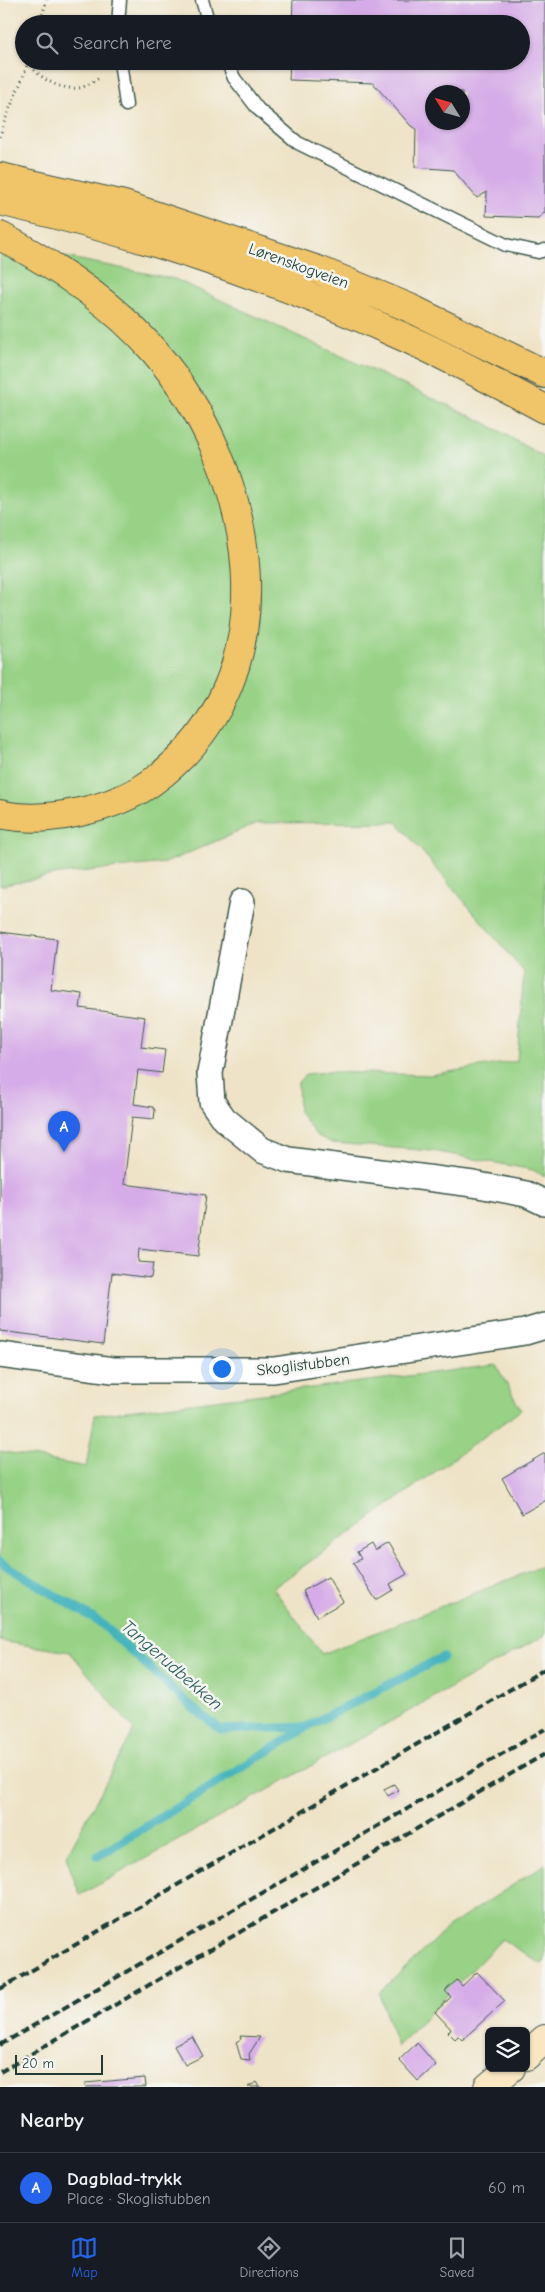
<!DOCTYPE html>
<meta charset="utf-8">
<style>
body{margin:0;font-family:"Comic Neue",sans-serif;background:#20242c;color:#f1f3f6}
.controls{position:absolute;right:15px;bottom:15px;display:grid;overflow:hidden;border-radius:8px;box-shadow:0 1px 4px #0004}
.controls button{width:45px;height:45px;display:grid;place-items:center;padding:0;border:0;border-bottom:1px solid #363941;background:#171b24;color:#f1f3f6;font:25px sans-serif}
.compass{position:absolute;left:425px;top:85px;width:45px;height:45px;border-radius:50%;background:#171b24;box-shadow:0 1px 4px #0004;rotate:307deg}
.scale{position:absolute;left:15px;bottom:12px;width:88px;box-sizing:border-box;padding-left:5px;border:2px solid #1f3d34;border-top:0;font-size:14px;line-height:18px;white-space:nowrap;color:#1f3d34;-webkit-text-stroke:4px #f6f6f2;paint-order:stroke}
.you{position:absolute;left:221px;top:1368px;width:18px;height:18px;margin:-12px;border:4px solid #fff;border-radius:50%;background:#1a73e8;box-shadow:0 0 0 8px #1a73e833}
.badge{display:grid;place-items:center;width:32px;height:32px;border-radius:50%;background:#2563eb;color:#fff;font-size:16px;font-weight:700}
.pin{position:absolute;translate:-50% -41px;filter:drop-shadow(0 1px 2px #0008)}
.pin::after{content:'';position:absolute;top:26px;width:18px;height:15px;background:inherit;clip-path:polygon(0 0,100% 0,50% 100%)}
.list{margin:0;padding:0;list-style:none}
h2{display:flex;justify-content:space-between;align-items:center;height:65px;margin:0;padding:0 20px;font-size:21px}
h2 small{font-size:16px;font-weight:400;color:#9ea1a6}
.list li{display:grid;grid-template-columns:32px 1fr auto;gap:15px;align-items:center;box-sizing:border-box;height:70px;padding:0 20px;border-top:1px solid #363941}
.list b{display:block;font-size:19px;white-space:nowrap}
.list p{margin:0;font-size:16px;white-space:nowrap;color:#9ea1a6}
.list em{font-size:16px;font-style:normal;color:#9ea1a6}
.icon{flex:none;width:28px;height:28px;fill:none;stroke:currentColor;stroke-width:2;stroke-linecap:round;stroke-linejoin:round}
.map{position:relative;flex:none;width:545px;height:2087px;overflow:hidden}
.search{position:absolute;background:#171b24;box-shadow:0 1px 4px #0004;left:15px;right:15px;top:15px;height:55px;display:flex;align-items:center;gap:12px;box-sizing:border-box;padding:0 18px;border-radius:28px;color:#9ea1a6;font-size:19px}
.sheet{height:135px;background:#171b24}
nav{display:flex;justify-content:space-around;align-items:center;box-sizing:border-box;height:70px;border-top:1px solid #363941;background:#171b24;font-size:14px;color:#9ea1a6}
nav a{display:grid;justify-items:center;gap:2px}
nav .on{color:#2563eb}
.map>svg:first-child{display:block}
.green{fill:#98d286;stroke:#5c885d}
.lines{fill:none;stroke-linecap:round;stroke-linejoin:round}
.stream{stroke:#43b3bc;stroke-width:9}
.building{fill:#d5ace7;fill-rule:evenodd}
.lane-casing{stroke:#3e564a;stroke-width:15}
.street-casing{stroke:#3e564a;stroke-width:28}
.secondary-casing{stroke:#3e564a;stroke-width:30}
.highway-casing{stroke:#3e564a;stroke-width:30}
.path{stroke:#3e564a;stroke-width:3;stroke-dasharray:1 4;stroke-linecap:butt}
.lane{stroke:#fff;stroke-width:12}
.street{stroke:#fff;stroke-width:25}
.secondary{stroke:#f9e7c3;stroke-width:28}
.highway{stroke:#f0c469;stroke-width:28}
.rail{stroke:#1f3d34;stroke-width:4;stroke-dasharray:8 4;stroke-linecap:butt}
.labels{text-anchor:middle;stroke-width:5;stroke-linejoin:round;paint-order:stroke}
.street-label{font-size:16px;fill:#1f3d34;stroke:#f6f6f2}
.water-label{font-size:18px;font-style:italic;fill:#2a605d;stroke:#f6f6f2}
</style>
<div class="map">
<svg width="545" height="2087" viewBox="0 0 545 2087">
<rect width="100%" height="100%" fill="#f6f6f2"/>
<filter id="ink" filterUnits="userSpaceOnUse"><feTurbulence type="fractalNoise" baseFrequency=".02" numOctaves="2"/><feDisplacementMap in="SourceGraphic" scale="10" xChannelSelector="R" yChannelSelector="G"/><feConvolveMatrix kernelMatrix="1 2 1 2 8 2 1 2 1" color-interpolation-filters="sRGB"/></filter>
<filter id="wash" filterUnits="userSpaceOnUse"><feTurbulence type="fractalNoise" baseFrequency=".0096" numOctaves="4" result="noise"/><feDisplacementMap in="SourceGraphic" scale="20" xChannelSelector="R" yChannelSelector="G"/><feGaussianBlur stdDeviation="1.12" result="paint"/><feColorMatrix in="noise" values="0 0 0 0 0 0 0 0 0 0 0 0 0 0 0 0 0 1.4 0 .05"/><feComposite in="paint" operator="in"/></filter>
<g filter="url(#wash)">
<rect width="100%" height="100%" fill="#eee3c6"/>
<path class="green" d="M0,244L175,279L486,423L545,458V1177L533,1170L433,1151L332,1143L316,1135L299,1112L298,1082L306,1074L329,1072L430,1075L517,1061L524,972L397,822L258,823L165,863L59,874L0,886Z
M496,1365L521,1410L273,1588L322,1654L545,1565V1635L80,1895L66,1857L134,1730L70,1652L0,1641V1451L86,1467L95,1415Z
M545,1864V1961L541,1964L502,1939L397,2047L379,1993L447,1928Z"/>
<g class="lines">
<path class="stream" d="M0,1562L101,1623L195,1710L222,1730L306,1727L443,1657
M98,1856L304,1729"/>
</g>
<g id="blocks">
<path class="building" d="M293,0H545V212L538,218L486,216L487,192L477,198L453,170L415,167L416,129L411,126L373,83L289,80L290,61H521V24H292ZM432,92H462V122H432Z
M0,932L57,939L51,990L82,994L80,1008L145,1017L141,1047L165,1050L162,1073L138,1070L134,1104L153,1107L155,1110L154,1119L132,1117L124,1184L206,1195L198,1256L139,1249L138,1262L153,1263L151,1278L112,1273L103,1344L0,1331Z
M545,1453V1501L522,1514L502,1478Z
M388,1543L407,1574L390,1584L393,1590L376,1600L353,1563L361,1559L357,1552L371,1544L375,1551Z
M328,1577L343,1602L317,1617L303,1591Z
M394,1784L398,1790L388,1796L384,1789Z
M477,1972L505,2001L462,2040L458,2036L455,2039L448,2032L451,2029L435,2012L451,1997L445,1991L457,1980L462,1986Z
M192,2036L203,2056L185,2065L174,2046Z
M240,2036L260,2037L249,2054L250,2060L241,2059L236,2042L241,2039Z
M417,2043L436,2065L418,2081L399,2060Z
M145,2078L146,2087H85V2083Z
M257,2082L260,2087H248Z"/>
</g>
</g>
<g filter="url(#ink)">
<use href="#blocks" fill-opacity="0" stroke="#3e564a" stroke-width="1"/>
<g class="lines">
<defs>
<path id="lane" d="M202,0L209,24
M118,24L120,0
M120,61L126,105
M227,61L234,78L258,109L298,143L506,245L538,252L545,250"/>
<path id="street" d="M242,902L210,1073L212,1102L224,1119L262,1150L288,1160L473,1184L526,1194L545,1203
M0,1355L113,1370H274L525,1332L545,1326"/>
<path id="secondary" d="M526,2056L545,2039
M488,2087L511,2068"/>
<path id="highway" d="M0,177L124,205L321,271L410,308L545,374
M0,201C136,233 270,276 397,334C447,356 497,383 545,409
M0,236C57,266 111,302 154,351C257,470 296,677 152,782C115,809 45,825 0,814"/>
</defs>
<use href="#lane" class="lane-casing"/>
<use href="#street" class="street-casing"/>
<use href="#secondary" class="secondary-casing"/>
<use href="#highway" class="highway-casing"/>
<path class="path" d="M39,24L47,0
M28,62C39,78 58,90 79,88C86,87 95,80 101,77
M0,137C6,111 21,88 28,61"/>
<use href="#lane" class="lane"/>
<use href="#street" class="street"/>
<use href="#secondary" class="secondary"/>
<use href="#highway" class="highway"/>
<path class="rail" d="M0,1989L545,1669
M0,2045L545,1729
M0,2072L545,1754"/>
</g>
</g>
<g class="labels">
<g class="street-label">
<text transform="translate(299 265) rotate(20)" y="6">Lørenskogveien</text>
<text transform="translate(303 1364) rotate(-7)" y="6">Skoglistubben</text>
</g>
<g class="water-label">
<text transform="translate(172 1665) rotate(41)" y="6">Tangerudbekken</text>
</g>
</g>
</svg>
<div class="controls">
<button><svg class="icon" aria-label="layers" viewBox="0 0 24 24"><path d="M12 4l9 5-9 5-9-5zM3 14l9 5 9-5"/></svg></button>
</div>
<svg class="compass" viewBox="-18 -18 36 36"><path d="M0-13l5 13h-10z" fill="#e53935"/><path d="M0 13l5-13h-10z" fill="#9ea1a6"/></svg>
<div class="scale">20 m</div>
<div class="you"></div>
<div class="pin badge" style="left:64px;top:1152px">A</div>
<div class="search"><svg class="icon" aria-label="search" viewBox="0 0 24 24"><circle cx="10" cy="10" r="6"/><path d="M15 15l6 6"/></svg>Search here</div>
</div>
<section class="sheet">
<h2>Nearby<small></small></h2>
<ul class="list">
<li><span class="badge">A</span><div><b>Dagblad-trykk</b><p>Place · Skoglistubben</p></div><em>60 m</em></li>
</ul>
</section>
<nav>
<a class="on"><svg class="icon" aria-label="map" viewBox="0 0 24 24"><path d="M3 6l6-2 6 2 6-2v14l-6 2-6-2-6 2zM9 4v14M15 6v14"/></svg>Map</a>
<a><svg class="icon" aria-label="directions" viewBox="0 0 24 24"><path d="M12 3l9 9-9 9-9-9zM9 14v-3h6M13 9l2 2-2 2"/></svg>Directions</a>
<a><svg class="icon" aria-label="saved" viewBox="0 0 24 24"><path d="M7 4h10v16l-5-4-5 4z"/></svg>Saved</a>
</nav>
